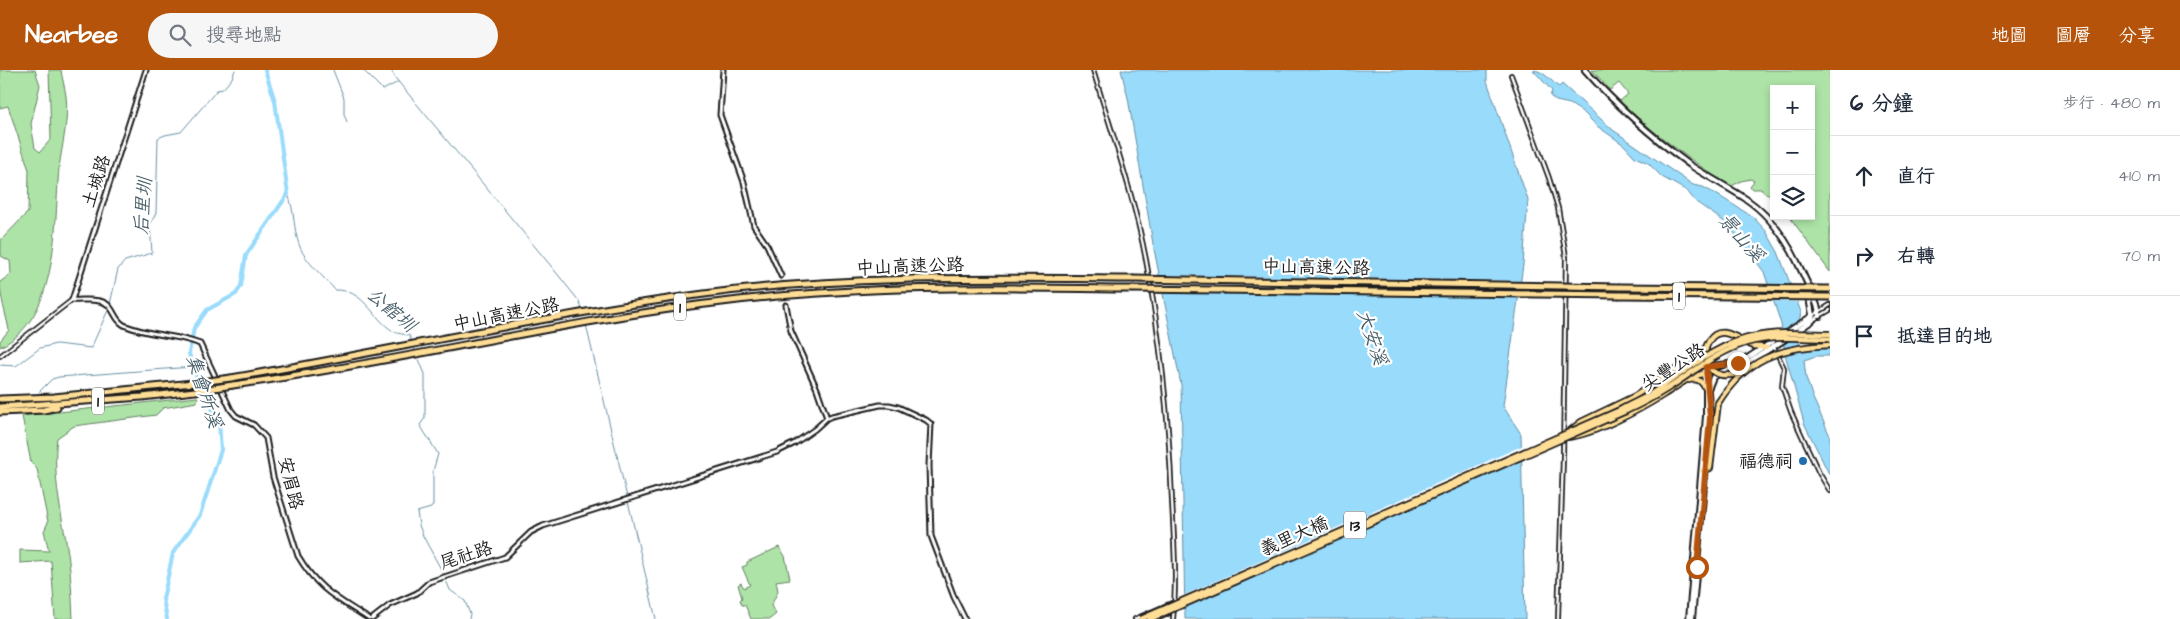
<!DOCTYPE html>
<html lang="zh-TW">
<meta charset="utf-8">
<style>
body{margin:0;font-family:"Architects Daughter","LXGW WenKai TC",sans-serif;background:#f6f6f7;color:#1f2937}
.controls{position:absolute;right:15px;top:15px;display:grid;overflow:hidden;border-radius:0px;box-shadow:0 2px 8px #0003}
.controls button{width:45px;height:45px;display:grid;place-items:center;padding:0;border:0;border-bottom:1px solid #e0e1e3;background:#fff;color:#1f2937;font:25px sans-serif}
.stop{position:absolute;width:15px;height:15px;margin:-11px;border:4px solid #b45309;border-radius:50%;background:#fff}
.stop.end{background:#b45309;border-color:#fff;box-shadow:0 1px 5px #0008}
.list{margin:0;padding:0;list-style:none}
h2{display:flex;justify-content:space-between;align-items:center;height:65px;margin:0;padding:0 20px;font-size:21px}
h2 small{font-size:16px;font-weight:400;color:#747a83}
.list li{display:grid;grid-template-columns:32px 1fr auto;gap:15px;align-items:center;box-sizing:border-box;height:80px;padding:0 20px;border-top:1px solid #e0e1e3}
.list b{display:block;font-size:19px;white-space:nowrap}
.list em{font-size:16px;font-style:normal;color:#747a83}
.icon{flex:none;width:28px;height:28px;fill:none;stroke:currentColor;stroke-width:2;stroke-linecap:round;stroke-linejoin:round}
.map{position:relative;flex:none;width:1830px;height:549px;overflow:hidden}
header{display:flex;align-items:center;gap:30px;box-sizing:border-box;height:70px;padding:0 25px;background:#b45309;color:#fff}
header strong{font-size:24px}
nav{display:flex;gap:28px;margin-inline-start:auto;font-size:18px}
.search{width:350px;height:45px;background:#f6f6f7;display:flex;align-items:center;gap:12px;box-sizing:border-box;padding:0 18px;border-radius:28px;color:#747a83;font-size:19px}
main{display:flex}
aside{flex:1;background:#fff}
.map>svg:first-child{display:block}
.green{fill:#ade3a7;stroke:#648062}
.water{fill:#99dbfb;stroke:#678fa2}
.pier{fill:#fff}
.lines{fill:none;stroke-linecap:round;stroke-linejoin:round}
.stream{stroke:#678fa2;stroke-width:1}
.canal{stroke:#99dbfb;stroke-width:4}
.tertiary-tunnel{stroke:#ddd;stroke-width:3;stroke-dasharray:3 1.5;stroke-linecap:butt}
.minor-casing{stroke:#1c1c1c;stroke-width:6}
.tertiary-casing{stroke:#1c1c1c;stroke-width:7}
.secondary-casing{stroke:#1c1c1c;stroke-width:8}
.primary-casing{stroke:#1c1c1c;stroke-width:8}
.motorway-casing{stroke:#1c1c1c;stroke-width:9}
.minor{stroke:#fff;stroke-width:2.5}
.tertiary{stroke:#fff;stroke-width:3}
.secondary{stroke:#fff;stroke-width:4}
.primary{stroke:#fedd96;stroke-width:4.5}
.motorway{stroke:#fedd96;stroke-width:5}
.primary-bridge-casing{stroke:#1c1c1c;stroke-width:8;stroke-linecap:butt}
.motorway-bridge-casing{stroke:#1c1c1c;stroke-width:9;stroke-linecap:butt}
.primary-bridge{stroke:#fedd96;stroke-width:4.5}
.motorway-bridge{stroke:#fedd96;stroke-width:5}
.route{stroke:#b45309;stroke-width:6}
.poi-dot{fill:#1f6fb2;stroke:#fff;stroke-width:2}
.labels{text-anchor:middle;stroke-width:4.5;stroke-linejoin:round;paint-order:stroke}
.shield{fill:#fff;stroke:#606060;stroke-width:1}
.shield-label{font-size:16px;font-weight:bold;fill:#1c1c1c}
.street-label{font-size:18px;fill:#1c1c1c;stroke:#fff}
.poi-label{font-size:18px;fill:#1c1c1c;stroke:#fff;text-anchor:end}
.water-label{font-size:19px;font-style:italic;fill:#485f6a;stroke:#fff}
</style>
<header>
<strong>Nearbee</strong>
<div class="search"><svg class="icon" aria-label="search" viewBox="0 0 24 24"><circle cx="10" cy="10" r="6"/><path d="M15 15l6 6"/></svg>搜尋地點</div>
<nav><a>地圖</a><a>圖層</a><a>分享</a></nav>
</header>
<main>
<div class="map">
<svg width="1830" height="549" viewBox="0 0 1830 549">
<rect width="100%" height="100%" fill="#fff"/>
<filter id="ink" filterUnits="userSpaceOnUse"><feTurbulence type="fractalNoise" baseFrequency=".02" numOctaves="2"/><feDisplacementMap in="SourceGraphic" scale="10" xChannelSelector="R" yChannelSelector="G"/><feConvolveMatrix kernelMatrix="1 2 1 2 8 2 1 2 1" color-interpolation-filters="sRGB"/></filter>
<g filter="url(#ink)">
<path class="green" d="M0,0H35L40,15L31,54L35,78L40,82L51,69L49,0H61C62,9 65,17 66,26C69,49 62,75 59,98C54,155 60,248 0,277V271L9,260C6,244 0,227 0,212L11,204L10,191L1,186V170L28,142L29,100L8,36L0,38Z
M1592,0H1830V202L1789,146H1811V19H1774V130L1761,119H1752L1750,116L1754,111L1751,109L1741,111L1730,117C1692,90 1653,64 1620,31L1628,24L1619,13L1610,20Z
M198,327L197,332L163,338L156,345L74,356L57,368C52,407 62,445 68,483C71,505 72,527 73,549H55L51,491L20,493V480L49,481L44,461L48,452L37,399L31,393L22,346Z
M779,477L785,486L790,509L776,511L778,521L771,536L776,544L770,549H751L745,535H742L740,530L742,528L738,515L741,513L744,518L750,515L742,497L747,495V492Z"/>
<path class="water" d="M1121,0H1487V11L1528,130L1523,195L1503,336L1521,364L1525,549H1185L1181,315L1153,174L1128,28Z
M1533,0C1543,0 1552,12 1559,17L1562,14L1613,60L1693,115L1703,117L1716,124L1753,147L1766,161L1778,182L1801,242L1797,263L1801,279H1830V286H1816L1804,290L1806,308L1813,328L1830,366V406L1804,353L1785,284L1781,254L1764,202L1744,175L1726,153L1696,132L1687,121L1662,107L1648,93L1635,87L1624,75L1597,56L1584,43L1570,34L1556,31L1550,26L1552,21Z"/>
<path class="pier" d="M1157,205L1524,211L1521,228L1160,223Z
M1765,214L1793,215L1800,232L1771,231Z
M1524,375V386L1182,537V526Z"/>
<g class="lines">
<path class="stream" d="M333,0L344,28V44L347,52
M363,0L383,20L398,12
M391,0L396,9L551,196L579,231L583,242
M288,124C295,141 293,160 300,177C305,191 325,208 335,220C364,219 372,248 393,261C397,264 404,264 409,265L412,272
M110,234L118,199L125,191L152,183L150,155L156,143L158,68L165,65L181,62L217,20L223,19L232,8L235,0
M586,255L656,549
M413,275L416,283
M418,287L425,304V348L420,355L438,384L433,401V435L431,438L417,442L419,455L423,466L443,503L450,520L465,531L470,544L469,549
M0,295L16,296L40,278L56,274L91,278L109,238
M39,322L52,309L59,307L192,297"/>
<path class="canal" d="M167,549L163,529L173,483L200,445L221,380L219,353L192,297L189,283L194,258L207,240L236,224L241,216L246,185L288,124L275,31L265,0"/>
<path class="tertiary-tunnel" d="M781,206L786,235"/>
<defs>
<path id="minor" d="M1093,0C1112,63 1134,126 1146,190C1161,270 1169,351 1172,431C1174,470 1177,510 1173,549
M1511,5L1549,108L1558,138L1566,187L1563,387L1558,549
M1822,221L1830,223
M1812,246L1830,235
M1813,250L1830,240
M1772,273L1784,298L1782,316L1791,342L1819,403L1830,421
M0,286L72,230
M1135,549L1174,532
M1157,549L1174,541"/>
<path id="tertiary" d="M146,0L72,230C83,231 103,227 110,237C115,243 116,251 124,255C148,266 176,264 200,274L231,340L236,346L254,355L266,368L273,407L298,486C318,520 337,528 369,549
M723,0L720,45L744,112L754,156L767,175L781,206
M786,235L791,261L817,319L827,348
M372,549L390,535L417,523L429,512L505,487L531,462L543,456L777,382L795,373L815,359L827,348L832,346L880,335H889L898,337L926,350L931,354L929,395L931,466L954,527L965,549"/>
<path id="secondary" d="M1585,0C1616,35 1652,67 1690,95C1708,107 1728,117 1746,129C1773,147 1790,175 1803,204C1809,218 1817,230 1820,246
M1793,264L1813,250L1807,217
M1709,317L1713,307L1719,303L1749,292L1787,268
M1689,549L1706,346V319L1703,297L1738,293L1749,287L1812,246
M1692,549L1710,348L1706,297"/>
<path id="primary" d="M1706,294C1704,286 1704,279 1709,271C1721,252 1740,271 1754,276C1757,277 1762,277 1766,278
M1689,310C1698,307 1702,312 1706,319
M1571,360L1581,352L1635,326L1674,300L1685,297H1701
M1568,367C1593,365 1641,339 1663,325C1676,317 1690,305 1704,304
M1703,401L1710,398L1718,333"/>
<path id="motorway" d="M1620,217L1737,218
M1620,225L1737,226
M231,308C389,281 545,245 704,224C846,205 990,208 1133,209
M233,315C394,293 552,253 714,233C853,215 992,217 1132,219
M0,329L54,327L193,313
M0,337L142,327L195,321
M0,342L44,340L57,337"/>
</defs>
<use href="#minor" class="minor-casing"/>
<use href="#tertiary" class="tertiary-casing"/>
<use href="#secondary" class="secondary-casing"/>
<use href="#primary" class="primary-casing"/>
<use href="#motorway" class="motorway-casing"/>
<use href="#minor" class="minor"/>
<use href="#tertiary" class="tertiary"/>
<use href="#secondary" class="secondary"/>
<use href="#primary" class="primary"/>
<use href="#motorway" class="motorway"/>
<defs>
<path id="primary-bridge" d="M1706,294C1715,307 1726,307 1740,303
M1718,333C1746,289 1779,277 1830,275
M1141,549L1620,340C1630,334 1641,330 1651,324C1685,302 1716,273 1757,266C1781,261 1806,264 1830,264
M1150,549L1626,341C1641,334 1656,326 1670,317C1695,301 1717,282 1746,273C1773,265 1803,268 1830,269"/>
<path id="motorway-bridge" d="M1133,209L1620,217
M1737,218L1830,219
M1132,219L1620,225
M1737,226L1830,227
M193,313L231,308
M195,321L233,315"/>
</defs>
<use href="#primary-bridge" class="primary-bridge-casing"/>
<use href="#motorway-bridge" class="motorway-bridge-casing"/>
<use href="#primary-bridge" class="primary-bridge"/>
<use href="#motorway-bridge" class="motorway-bridge"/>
</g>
</g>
<g class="lines" filter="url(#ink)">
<path class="route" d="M1697,497L1710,348L1706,297L1738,293"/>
</g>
<circle class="poi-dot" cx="1803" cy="391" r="5"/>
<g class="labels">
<g class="shield">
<rect x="1673" y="212.5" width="12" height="27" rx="4"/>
<rect x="674" y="223.5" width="12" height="27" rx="4"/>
<rect x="92" y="317.5" width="12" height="27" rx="4"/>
<rect x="1344" y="441.5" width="22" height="27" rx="4"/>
</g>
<g class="shield-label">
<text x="1679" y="232">1</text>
<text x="680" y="243">1</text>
<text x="98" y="337">1</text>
<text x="1355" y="461">13</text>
</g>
<g class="street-label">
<text transform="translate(96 111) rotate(-72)" y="6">土城路</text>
<text transform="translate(910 196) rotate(-2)" y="6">中山高速公路</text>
<text transform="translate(1316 197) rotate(1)" y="6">中山高速公路</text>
<text transform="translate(506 244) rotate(-11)" y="6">中山高速公路</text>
<text transform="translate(1673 297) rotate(-33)" y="6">尖豐公路</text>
<text transform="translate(291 413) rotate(76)" y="6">安眉路</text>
<text transform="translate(1294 466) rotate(-24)" y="6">義里大橋</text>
<text transform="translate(466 485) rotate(-18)" y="6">尾社路</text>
</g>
<g class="poi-label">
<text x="1793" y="397">福德祠</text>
</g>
<g class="water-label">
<text transform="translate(142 136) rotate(-86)" y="7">后里圳</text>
<text transform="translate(1742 167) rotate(49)" y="7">景山溪</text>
<text transform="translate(392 239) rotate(40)" y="7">公館圳</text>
<text transform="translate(1373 267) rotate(71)" y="7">大安溪</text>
<text transform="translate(205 321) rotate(71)" y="7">集會所溪</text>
</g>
</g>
</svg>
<div class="controls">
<button>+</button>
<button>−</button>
<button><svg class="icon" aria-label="layers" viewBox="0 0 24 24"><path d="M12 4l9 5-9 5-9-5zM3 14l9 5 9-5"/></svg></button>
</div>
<div class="stop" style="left:1697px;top:497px"></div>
<div class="stop end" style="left:1738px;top:293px"></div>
</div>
<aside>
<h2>6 分鐘<small>步行 · 480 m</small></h2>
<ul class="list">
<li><svg class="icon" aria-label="ahead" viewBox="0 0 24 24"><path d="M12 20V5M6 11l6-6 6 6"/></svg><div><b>直行</b></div><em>410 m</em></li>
<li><svg class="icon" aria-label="right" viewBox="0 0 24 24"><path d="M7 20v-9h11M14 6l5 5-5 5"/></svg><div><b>右轉</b></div><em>70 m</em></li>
<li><svg class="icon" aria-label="arrive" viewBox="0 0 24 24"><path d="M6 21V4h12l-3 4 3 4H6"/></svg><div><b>抵達目的地</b></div></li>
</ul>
</aside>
</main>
